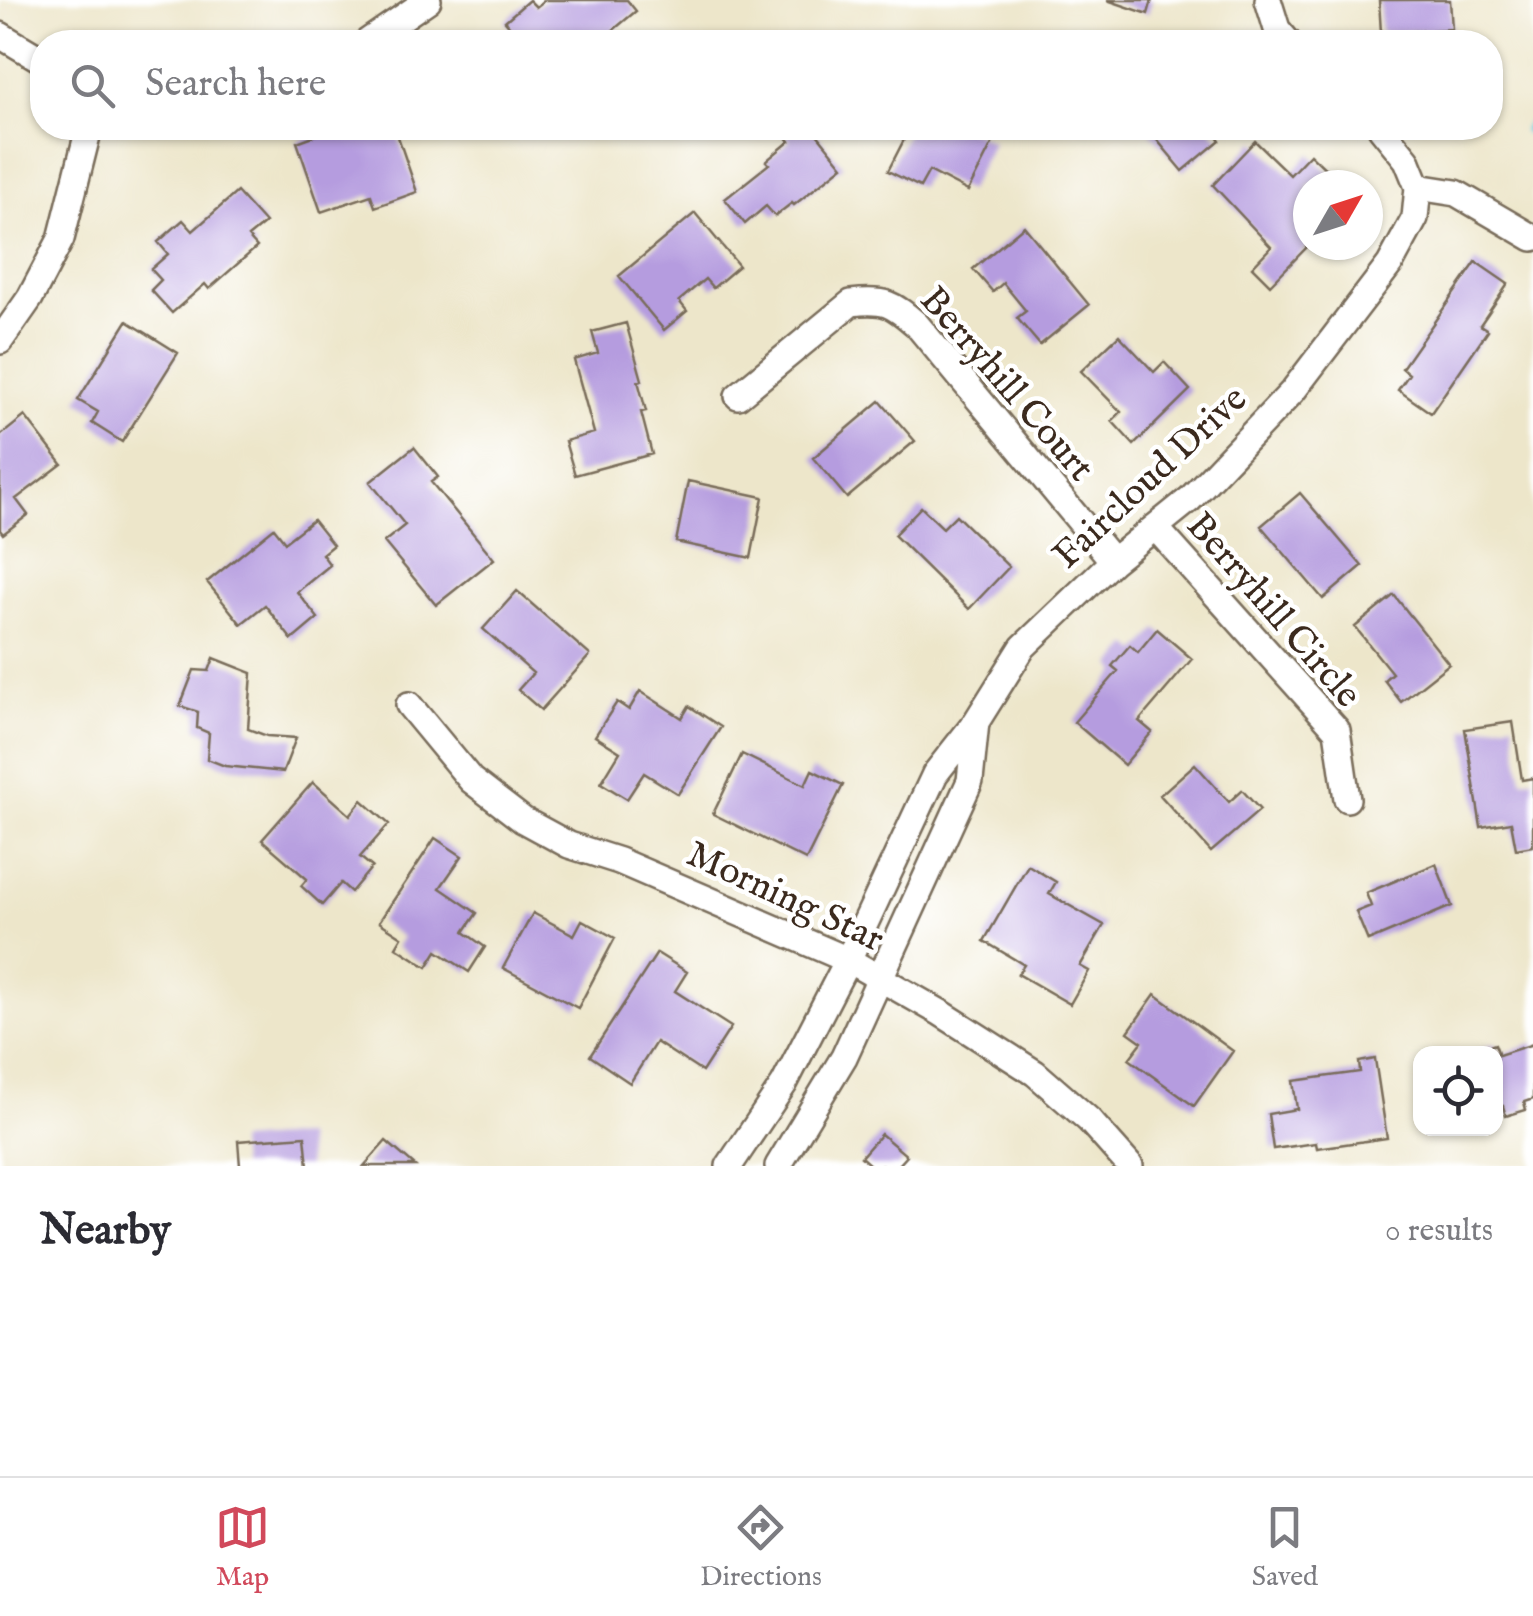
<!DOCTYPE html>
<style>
body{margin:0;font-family:"IM FELL English",serif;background:#f2f2f3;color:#2b2b33}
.controls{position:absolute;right:30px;bottom:30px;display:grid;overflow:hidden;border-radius:20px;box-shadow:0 2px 8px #0004}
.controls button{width:90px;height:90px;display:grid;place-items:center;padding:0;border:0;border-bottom:2px solid #e1e1e2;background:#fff;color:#2b2b33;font:50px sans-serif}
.compass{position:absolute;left:1293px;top:170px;width:90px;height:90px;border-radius:50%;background:#fff;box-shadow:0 2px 8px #0004;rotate:51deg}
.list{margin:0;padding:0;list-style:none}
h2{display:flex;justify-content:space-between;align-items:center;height:130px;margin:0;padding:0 40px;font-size:42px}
h2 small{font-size:32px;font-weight:400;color:#7c7c81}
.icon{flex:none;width:55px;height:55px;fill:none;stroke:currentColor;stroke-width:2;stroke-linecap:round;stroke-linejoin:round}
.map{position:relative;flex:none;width:1533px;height:1166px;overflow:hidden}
.search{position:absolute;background:#fff;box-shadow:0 2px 8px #0004;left:30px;right:30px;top:30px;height:110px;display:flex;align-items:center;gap:25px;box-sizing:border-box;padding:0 35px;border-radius:40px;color:#7c7c81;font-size:38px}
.sheet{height:310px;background:#fff}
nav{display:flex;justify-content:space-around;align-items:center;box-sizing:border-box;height:140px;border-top:2px solid #e1e1e2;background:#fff;font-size:28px;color:#7c7c81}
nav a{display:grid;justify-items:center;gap:5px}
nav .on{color:#d1495b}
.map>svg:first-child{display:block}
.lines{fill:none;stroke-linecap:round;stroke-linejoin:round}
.stream{stroke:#5fc5dc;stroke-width:9}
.building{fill:#b59cdf}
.minor-casing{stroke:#796c5a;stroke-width:30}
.minor{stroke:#fff;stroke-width:25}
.labels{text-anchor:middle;stroke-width:9;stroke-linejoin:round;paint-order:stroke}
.street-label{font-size:38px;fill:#3b2a1e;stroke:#fff}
</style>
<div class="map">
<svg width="1533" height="1166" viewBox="0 0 1533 1166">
<rect width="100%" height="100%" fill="#fff"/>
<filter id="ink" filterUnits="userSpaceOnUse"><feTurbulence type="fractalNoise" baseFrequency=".01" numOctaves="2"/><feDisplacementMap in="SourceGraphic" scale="20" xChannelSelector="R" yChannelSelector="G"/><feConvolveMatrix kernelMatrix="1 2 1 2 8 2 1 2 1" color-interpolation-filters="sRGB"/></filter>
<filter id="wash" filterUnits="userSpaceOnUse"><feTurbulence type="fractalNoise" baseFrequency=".0048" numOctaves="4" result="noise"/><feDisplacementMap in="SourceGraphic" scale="40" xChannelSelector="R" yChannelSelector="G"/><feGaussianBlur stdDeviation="2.25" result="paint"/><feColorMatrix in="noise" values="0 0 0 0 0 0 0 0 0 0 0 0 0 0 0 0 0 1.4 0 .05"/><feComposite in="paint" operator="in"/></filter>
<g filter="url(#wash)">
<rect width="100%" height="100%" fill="#ede6ca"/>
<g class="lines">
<path class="stream" d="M1527,130L1533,123"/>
</g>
<g id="blocks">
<path class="building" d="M529,0L536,7L545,0H627L636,11L599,42H523L505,21Z
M1107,0H1152L1148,14Z
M1379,0H1450L1452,29L1381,33Z
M335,128L338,134L357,128H395L417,192L375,207L371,195L321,212L297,142Z
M779,128H812L843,166L794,205L792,203L775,216L766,206L745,224L725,199L769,164L766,161L790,141Z
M910,128H965L993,142L968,191L929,171L920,187L888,171Z
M1147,128H1210L1220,140L1183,171Z
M1255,141L1290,175L1310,154L1332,175L1321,185H1308V246L1270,285L1252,267L1271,247L1213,185Z
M237,192L265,223L248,237L257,247L209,289L205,284L172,313L151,290L161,280L151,269L168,254L158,242L183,220L193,231Z
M695,213L739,266L713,288L705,279L679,301L687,311L664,330L619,276Z
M1024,226L1089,305L1040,345L1017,318L1026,311L1003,283L993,292L973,269Z
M1476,262L1508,284L1480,325L1488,330L1431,413L1398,390L1409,374L1402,368Z
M127,321L178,353L122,442L92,423L98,412L78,400Z
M626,323L642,380L638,381L646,411L641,412L652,454L575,475L565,441L594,433L574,360L598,353L592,332Z
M1119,335L1154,372L1164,362L1190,390L1134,445L1112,421L1121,412L1081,371Z
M880,401L915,441L847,498L813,458Z
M25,416L62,464L16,499L28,515L3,534L0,530V436Z
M414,447L438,477L431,482L494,559L436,605L384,542L405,525L370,482Z
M688,481L763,497L751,558L676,542Z
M1300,493L1362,566L1323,599L1261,526Z
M921,507L943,528L956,515L1009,567L969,609L894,535Z
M313,520L333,545L322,554L330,565L297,592L318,618L292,640L265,605L241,624L207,582L274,528L285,542Z
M517,591L590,655L541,710L518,690L533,673L483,629Z
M1394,595L1449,664L1401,702L1384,680L1392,673L1355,627Z
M1157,629L1192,659L1139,721L1152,732L1124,765L1074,722L1118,671L1112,666L1130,645L1138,652Z
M214,658L252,673L248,729L267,736L296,738L283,772L225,766L207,759L209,733L197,728L198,712L180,706L194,670L209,671Z
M640,691L682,718L689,706L721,727L678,794L644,773L627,799L601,783L620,752L595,736L617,702L629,710Z
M1513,722L1522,780L1533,778V846L1516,849L1511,822L1481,827L1465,729Z
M742,754L805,785L812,770L843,785L806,860L713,814Z
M1195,764L1229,802L1242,790L1260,810L1211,852L1160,795Z
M313,782L350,815L362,800L389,824L360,857L372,867L351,892L341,883L322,905L301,886L307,879L262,840Z
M435,838L462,856L440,888L477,913L464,932L485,947L469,972L437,951L427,967L396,947L402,937L379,922Z
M1436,864L1452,906L1368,941L1356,912L1371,906L1366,893Z
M1028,865L1056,882L1049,894L1104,925L1080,966L1089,971L1070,1004L1018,974L1024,965L984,941Z
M533,913L574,935L582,920L615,938L578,1008L503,968Z
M657,953L687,972L675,991L731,1027L702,1072L656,1042L630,1083L590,1056Z
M1155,994L1233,1051L1194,1106L1129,1059L1142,1042L1128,1032Z
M1495,1044L1499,1055L1533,1044V1099L1524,1102L1526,1110L1506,1116L1503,1106L1496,1108V1054H1466Z
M1375,1059L1387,1138L1317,1148L1316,1143L1273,1149L1268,1114L1297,1109L1293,1081L1360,1072L1359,1062Z
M881,1134L907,1156L898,1166H871L861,1157Z
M305,1136L308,1166H240L238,1141Z
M386,1141L415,1166H364Z"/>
</g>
</g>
<g filter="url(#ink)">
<use href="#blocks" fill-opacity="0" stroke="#796c5a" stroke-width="2.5"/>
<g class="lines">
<defs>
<path id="minor" d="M1268,0L1277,29L1288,42
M0,35L42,60
M367,42L428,0
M1418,187L1456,193L1533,238
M0,341L30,298L61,239L89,128
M738,396L851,303C885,299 892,303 917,325L1113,561
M1155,527L1337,730L1347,799
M409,705L471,780L523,820L569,845L619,861L848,960L941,1013L1035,1073L1089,1120L1130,1166
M729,1166L784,1084L848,960L935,774L976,722L1023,647L1113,561L1190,499L1292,392L1390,264L1415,218L1418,187L1407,160L1381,128
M778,1166L844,1057L970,781L976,722"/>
</defs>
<use href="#minor" class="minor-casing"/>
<use href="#minor" class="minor"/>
</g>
</g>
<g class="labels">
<g class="street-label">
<text transform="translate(1008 383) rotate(49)" y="13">Berryhill Court</text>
<text transform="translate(1149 476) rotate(-43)" y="13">Faircloud Drive</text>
<text transform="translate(1275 609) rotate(49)" y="13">Berryhill Circle</text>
<text transform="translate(786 895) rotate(25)" y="13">Morning Star</text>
</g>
</g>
</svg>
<div class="controls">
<button><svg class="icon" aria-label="locate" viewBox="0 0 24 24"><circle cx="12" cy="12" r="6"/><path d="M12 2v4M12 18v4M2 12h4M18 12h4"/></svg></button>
</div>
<svg class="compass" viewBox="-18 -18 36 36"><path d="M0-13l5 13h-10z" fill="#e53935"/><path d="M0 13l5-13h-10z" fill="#7c7c81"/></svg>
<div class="search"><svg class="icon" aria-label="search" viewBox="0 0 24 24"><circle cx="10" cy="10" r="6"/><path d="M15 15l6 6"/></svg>Search here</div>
</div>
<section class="sheet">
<h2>Nearby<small>0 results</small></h2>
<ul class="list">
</ul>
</section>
<nav>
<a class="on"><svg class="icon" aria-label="map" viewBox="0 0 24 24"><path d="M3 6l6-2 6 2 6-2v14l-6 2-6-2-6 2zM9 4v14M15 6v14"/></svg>Map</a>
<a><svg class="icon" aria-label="directions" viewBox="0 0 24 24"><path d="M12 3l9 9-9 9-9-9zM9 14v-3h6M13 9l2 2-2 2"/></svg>Directions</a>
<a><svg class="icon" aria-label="saved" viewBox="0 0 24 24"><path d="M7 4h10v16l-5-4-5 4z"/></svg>Saved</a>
</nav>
